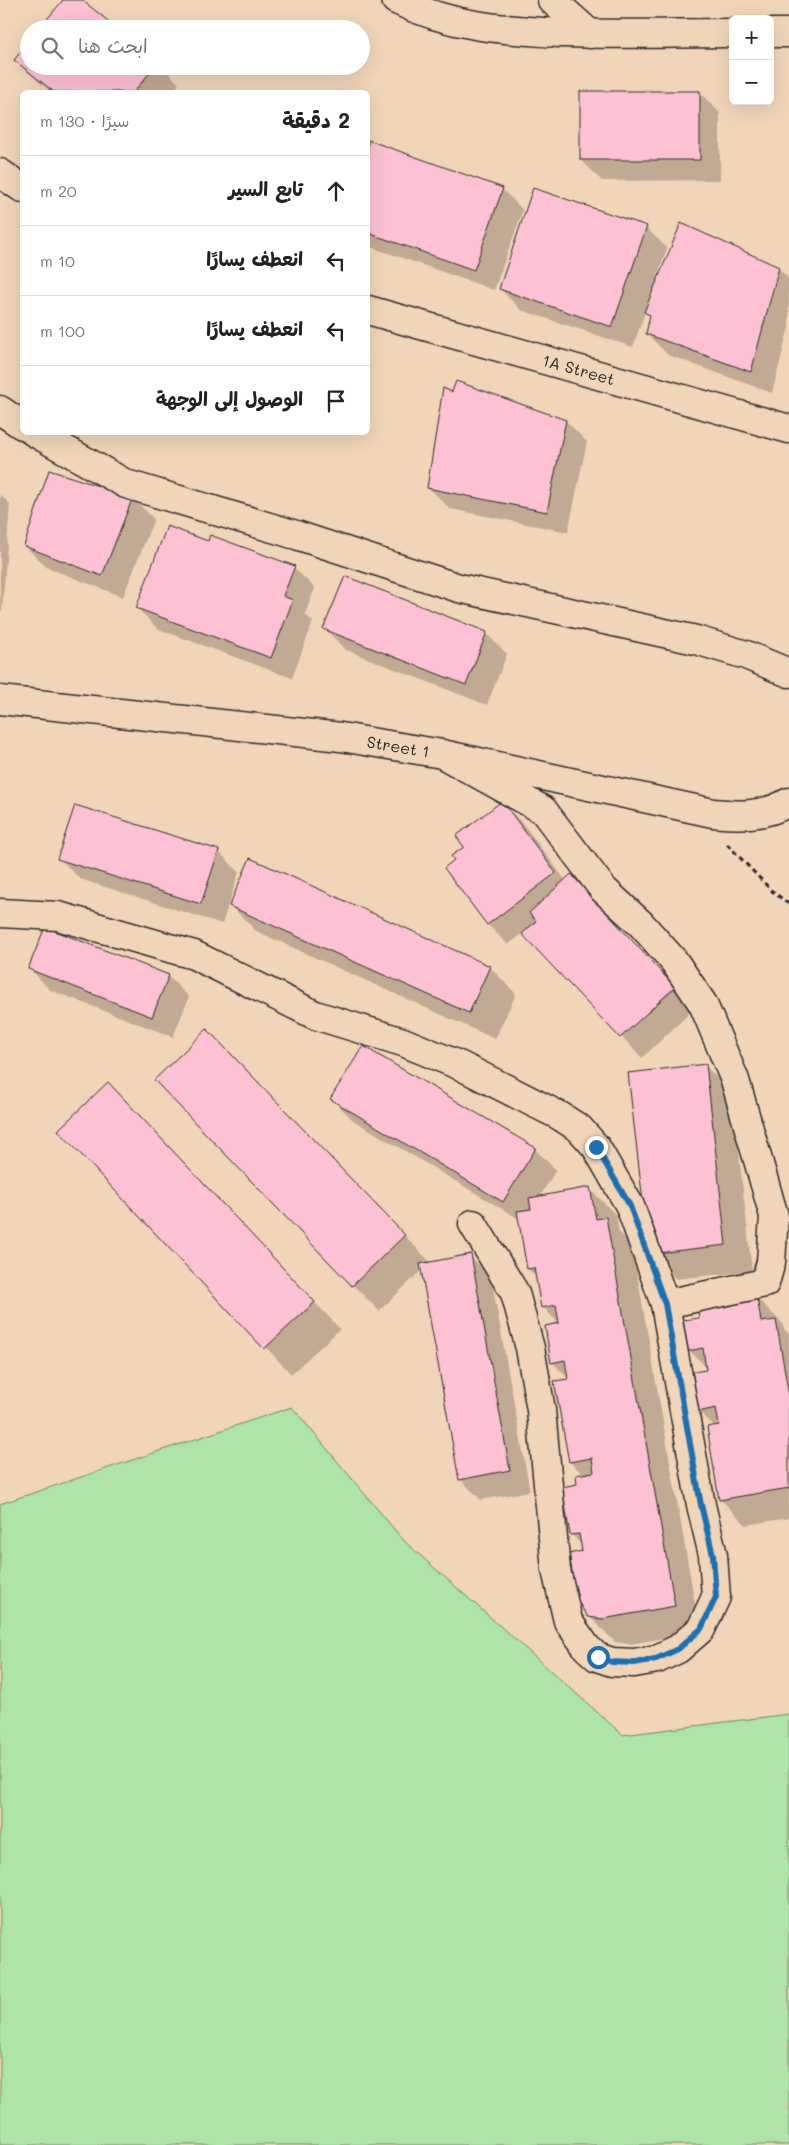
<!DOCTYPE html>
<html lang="ar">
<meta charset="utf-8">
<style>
body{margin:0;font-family:Mali,"Playpen Sans Arabic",sans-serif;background:#f6f6f6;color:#222;direction:rtl}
.controls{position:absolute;right:15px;top:15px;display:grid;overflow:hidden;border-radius:8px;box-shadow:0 5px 20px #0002}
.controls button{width:45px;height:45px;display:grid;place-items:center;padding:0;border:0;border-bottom:1px solid #e0e0e0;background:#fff;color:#222;font:25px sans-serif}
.stop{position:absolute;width:15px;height:15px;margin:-11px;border:4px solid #1f6fb2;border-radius:50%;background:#fff}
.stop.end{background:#1f6fb2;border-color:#fff;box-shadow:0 1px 5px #0008}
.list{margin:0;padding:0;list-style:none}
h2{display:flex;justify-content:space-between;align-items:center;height:65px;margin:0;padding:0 20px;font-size:21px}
h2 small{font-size:16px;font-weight:400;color:#767676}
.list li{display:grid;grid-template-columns:32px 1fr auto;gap:15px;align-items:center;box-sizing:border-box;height:70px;padding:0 20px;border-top:1px solid #e0e0e0}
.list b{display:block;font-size:19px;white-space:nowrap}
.list em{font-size:16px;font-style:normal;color:#767676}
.icon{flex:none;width:28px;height:28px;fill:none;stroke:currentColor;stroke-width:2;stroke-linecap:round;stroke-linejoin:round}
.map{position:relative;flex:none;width:789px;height:2145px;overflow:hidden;direction:ltr}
.search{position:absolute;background:#fff;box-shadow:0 5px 20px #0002;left:20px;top:20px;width:350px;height:55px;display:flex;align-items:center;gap:12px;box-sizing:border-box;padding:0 18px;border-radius:28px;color:#767676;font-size:19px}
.panel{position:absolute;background:#fff;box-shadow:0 5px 20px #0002;left:20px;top:90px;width:350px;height:345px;border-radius:8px;direction:rtl}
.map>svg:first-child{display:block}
.green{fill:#aee4a7;stroke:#6c8869}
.shadow{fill:#0003}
.building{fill:#fcc2d3;stroke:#2b2b2b}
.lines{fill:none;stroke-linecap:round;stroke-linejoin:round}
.minor-casing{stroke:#2b2b2b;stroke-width:31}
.path{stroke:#2b2b2b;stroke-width:3;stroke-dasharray:5 4;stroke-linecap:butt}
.minor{stroke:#f1d5b8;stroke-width:28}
.route{stroke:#1f6fb2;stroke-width:6}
.labels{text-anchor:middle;stroke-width:5;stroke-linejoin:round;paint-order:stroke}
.street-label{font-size:16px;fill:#2b2b2b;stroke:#f1d5b8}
</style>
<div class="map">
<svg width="789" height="2145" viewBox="0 0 789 2145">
<rect width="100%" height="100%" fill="#f1d5b8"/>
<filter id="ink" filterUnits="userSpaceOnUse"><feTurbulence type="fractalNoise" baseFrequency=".02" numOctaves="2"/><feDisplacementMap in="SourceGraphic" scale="10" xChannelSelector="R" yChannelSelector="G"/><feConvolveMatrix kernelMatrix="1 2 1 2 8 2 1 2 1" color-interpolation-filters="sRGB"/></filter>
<g filter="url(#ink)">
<path class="green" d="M292,1407L404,1541L623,1735L789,1714V2145H0V1504Z"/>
<path class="shadow" d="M15,60L29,66H162L179,84L172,92H51Z
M699,92L720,113V180L602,181L581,160Z
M368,141L502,189L523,210L494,290L368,246Z
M646,228L667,248L657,277H659L778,268L789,279V327L772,393L668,355L647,334L651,317L645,312L633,347L521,310L500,289Z
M566,421L587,442L568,532L450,509L429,488Z
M0,494L10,504L2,612H0Z
M133,498L154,519L123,597L46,567L25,546Z
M209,543L294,568L315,588L305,614L313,622L292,678L158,629L137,608Z
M325,629L486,633L507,654L487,705L346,650Z
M502,803L523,824L566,881L592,897L695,1008L642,1058L523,933L508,945L487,924L456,861Z
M218,851L239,872L222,924L80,879L59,858Z
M251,860L490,967L516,994L495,1039L256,931L230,905Z
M30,969L168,976L189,997L173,1037L50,990Z
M233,1057L431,1263L470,1256L491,1277L530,1491L481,1500L460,1479L422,1270L379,1311L353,1285Z
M705,1066L732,1092L752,1271L676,1279L650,1253Z
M108,1084L340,1329L291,1374L60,1130Z
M332,1099L535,1149L556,1170L539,1198L590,1189L616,1215L619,1232L632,1245L700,1632L630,1644L615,1642L589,1616L582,1545L572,1535L579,1485L584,1475L570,1462V1380L552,1362L560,1325L543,1307L537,1278L528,1269L519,1219L353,1120Z
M757,1298L783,1324L784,1329L789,1334V1518L746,1525L720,1499L715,1427L699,1411L707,1368L689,1350L700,1319Z"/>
<path class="building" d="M63,0H82L118,29H39Z
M29,41V66H155L134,92H54L14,60Z
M580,91H700V160H580Z
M368,140L503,188L474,270L368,233Z
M533,188L647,226L612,327L499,289Z
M681,223L779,267L751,372L646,334L650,315L644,312Z
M456,381L566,420L547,512L427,488L443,388L452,392Z
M49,470L133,497L102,576L24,546Z
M167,526L208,541L210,535L295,566L283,596L293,600L271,658L136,608Z
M345,576L487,632L466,685L323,629Z
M502,801L556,873L487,925L444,868L454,860L451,856L464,847L456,836Z
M75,805L219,850L201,904L57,859Z
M250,858L490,966L469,1013L229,906Z
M571,874L675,987L620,1038L522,934L536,921L529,913Z
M45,927L169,975L152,1017L28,969Z
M207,1029L405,1235L352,1286L154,1080Z
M363,1046L536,1148L503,1202L330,1099Z
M706,1064L726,1245L649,1254L628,1073Z
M108,1082L315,1302L264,1349L58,1130Z
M590,1187L596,1219L606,1217L675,1606L603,1619L588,1617L577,1600L569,1554L582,1551L579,1534L570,1535L562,1487L577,1484L576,1475L594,1472L592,1458L569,1462L554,1381L568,1379L565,1360L551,1363L545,1326L559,1323L556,1305L541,1308L534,1268L527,1269L517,1211L531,1209L529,1198Z
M471,1254L510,1470L459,1480L420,1264Z
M757,1297L761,1322L776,1320L789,1396V1488L719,1500L707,1427L719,1425L716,1408L698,1412L692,1372L706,1370L703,1348L688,1351L683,1320L699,1318L697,1307Z"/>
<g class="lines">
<defs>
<g id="minor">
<path d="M396,0C448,26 503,30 560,33C618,35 675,33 733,33"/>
<path d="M552,0L590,34"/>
<path d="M770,33H789"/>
<path d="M0,173L22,188"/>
<path id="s1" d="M368,310L789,429"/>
<path d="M0,410L22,425"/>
<path d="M34,432L126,484L296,535L459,588L696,640L746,655L789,673"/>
<path id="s2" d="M0,700L341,737L442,754L713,813C740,816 765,816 789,802"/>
<path d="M0,913L58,916L194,955L315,1015L403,1042L461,1066L560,1116L580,1129L596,1147L630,1206L665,1304L765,1283L771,1262L774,1216L735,1080L703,1004L674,961L641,924L603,889L543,810L442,754"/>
<path d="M473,1224L515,1293L530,1348L541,1410L556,1570L568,1621L587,1648L597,1657L612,1662L634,1663L657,1659L678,1649L701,1629L716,1597L713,1555L701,1505L665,1304"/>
</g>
</defs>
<use href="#minor" class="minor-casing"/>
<path class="path" d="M727,844L772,891L789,904"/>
<use href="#minor" class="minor"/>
</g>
</g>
<g class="lines" filter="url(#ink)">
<path class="route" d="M596,1147L630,1206L665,1304L701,1505L713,1555L716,1597L701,1629L678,1649L656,1659L634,1663L612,1662L598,1657"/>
</g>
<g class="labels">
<g class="street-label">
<text dy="6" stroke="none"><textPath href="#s1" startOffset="219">1A Street</textPath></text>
<text dy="6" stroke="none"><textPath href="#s2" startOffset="401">Street 1</textPath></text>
</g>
</g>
</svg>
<div class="controls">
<button>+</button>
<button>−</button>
</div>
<div class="stop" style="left:598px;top:1657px"></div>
<div class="stop end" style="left:596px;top:1147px"></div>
<div class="search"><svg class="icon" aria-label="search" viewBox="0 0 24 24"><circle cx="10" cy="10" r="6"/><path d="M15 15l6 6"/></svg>ابحث هنا</div>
<section class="panel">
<h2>2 دقيقة<small>سيرًا · 130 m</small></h2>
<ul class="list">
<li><svg class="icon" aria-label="ahead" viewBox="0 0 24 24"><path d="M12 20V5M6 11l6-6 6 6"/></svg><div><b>تابع السير</b></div><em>20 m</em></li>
<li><svg class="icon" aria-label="left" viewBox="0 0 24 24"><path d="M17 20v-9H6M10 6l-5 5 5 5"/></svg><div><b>انعطف يسارًا</b></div><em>10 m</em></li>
<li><svg class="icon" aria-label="left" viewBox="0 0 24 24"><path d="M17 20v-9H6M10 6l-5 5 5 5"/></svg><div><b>انعطف يسارًا</b></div><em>100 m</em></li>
<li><svg class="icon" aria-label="arrive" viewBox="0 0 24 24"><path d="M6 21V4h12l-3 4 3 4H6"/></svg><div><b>الوصول إلى الوجهة</b></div></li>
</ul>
</section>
</div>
